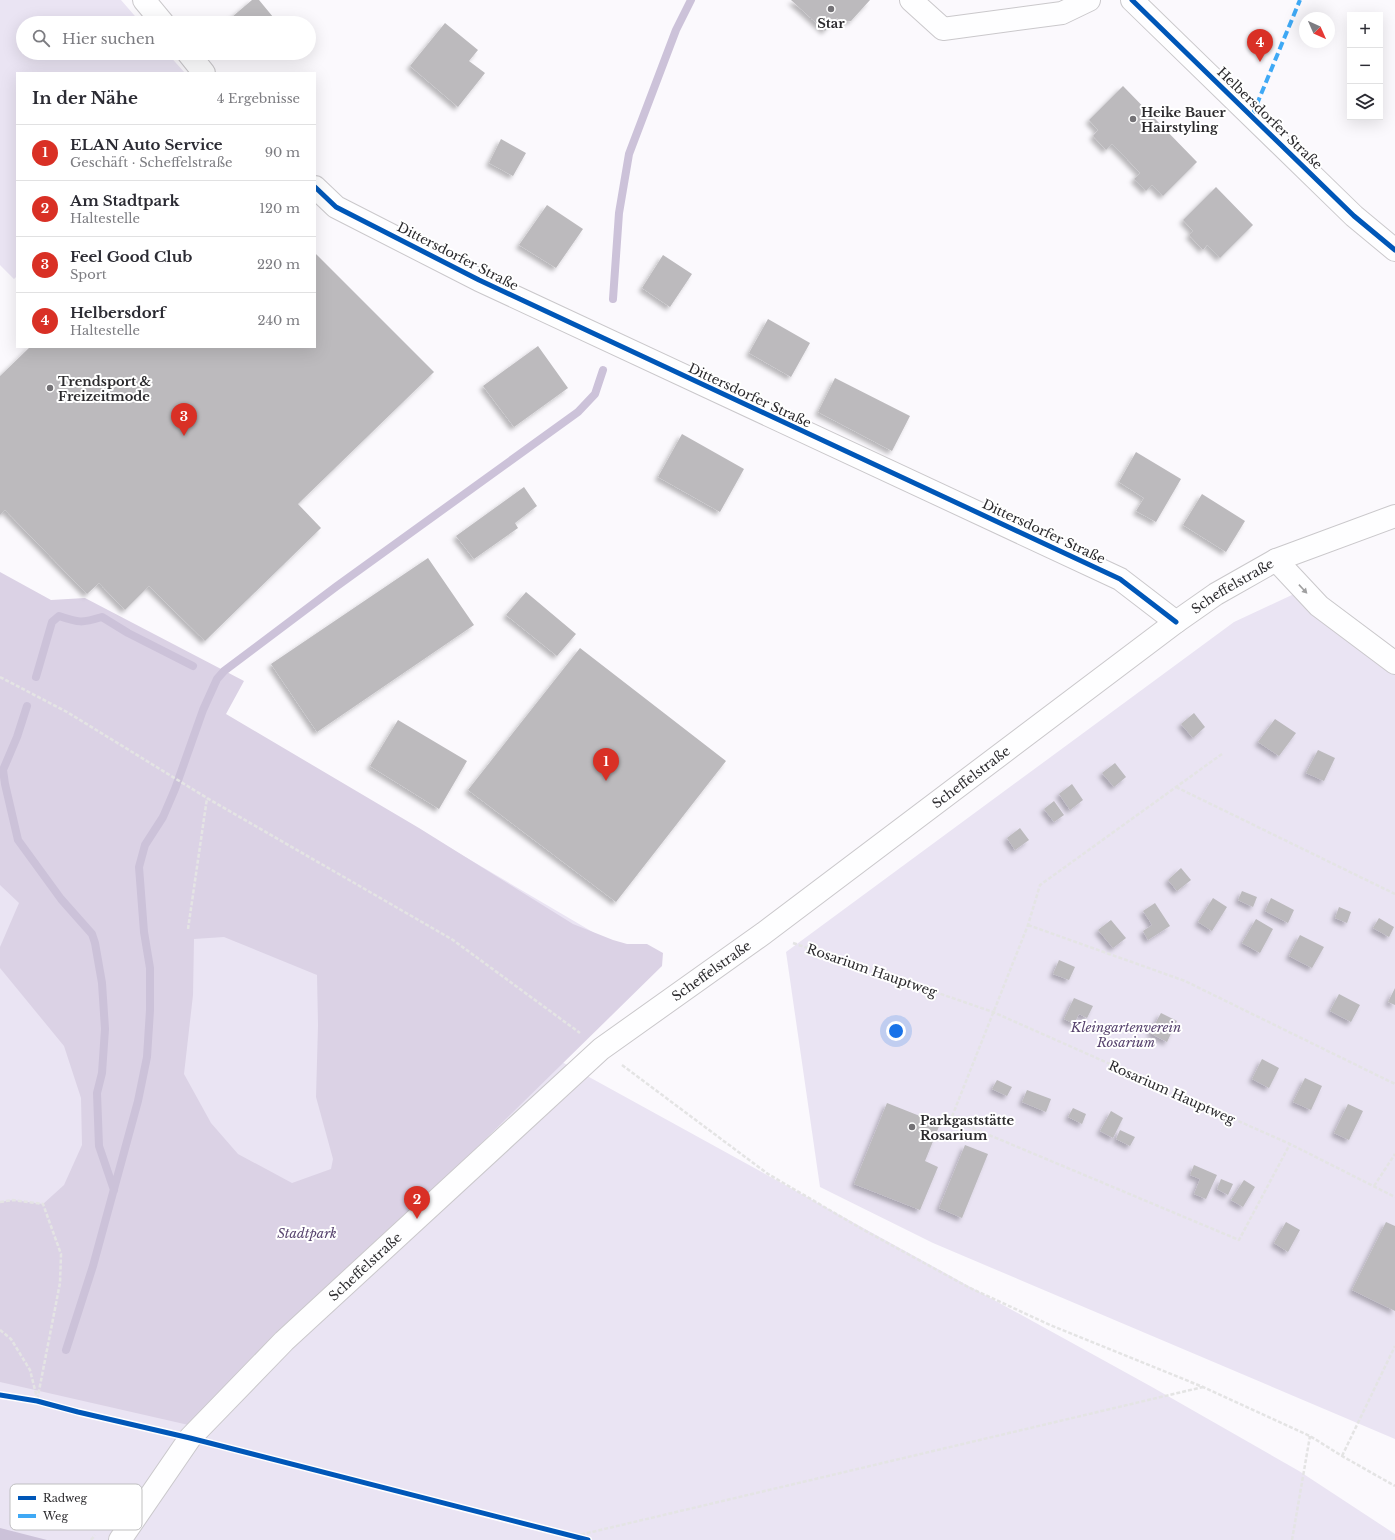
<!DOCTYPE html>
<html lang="de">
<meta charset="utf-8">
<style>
body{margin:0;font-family:"Libre Baskerville",serif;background:#f7f7f7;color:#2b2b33}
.controls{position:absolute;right:12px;top:12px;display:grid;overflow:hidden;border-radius:0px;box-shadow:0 4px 16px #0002}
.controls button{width:36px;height:36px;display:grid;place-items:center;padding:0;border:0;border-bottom:1px solid #e1e1e2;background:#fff;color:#2b2b33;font:20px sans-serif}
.compass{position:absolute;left:1299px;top:12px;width:36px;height:36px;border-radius:50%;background:#fff;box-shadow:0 4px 16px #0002;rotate:135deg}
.you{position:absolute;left:896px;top:1031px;width:14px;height:14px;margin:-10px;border:3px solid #fff;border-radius:50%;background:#1a73e8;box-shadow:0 0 0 6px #1a73e833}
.badge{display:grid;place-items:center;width:26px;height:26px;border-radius:50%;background:#d93025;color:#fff;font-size:13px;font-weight:700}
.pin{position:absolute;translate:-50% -33px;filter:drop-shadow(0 1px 2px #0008)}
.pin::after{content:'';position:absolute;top:21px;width:14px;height:12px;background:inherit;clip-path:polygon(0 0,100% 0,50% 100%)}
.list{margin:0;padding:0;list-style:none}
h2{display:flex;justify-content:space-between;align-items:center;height:52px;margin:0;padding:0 16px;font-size:17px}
h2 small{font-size:13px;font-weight:400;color:#7c7c81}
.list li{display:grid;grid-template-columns:26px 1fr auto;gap:12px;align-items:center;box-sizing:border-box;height:56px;padding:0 16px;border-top:1px solid #e1e1e2}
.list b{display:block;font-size:15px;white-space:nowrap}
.list p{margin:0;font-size:13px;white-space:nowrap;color:#7c7c81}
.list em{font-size:13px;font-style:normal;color:#7c7c81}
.icon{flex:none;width:22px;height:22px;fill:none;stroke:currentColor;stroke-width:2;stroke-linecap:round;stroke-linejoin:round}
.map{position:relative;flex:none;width:1395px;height:1540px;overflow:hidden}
.search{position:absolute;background:#fff;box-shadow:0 4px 16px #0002;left:16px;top:16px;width:300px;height:44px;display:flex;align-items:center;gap:10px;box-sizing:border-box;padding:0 14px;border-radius:22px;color:#7c7c81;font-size:15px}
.panel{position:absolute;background:#fff;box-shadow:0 4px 16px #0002;left:16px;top:72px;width:300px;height:276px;border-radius:0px}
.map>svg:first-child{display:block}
.green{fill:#eae4f3}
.forest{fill:#dbd2e5;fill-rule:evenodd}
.water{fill:#ccc2d9}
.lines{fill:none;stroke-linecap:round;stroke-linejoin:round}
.stream{stroke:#ccc2d9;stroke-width:8}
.building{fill:#bcbabd;filter:url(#shadow)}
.minor-casing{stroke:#cac8cb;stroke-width:24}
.major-casing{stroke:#cac8cb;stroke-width:24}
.path{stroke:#e4e4e4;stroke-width:2.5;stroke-dasharray:4 2;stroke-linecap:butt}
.minor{stroke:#fefeff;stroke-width:22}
.major{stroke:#fefeff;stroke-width:22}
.quiet{stroke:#3fa9f5;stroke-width:4;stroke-dasharray:8 4;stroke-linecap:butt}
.cycleway-casing{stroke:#fff;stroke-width:8}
.cycleway{stroke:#0057b8;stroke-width:5}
.oneway{fill:#9f9fa0}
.poi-dot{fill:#747276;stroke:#fff;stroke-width:1.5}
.labels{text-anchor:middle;stroke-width:4;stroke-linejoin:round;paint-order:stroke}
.poi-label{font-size:13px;font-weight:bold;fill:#2b2a2d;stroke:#fff;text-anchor:start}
.street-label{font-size:13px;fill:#2b2a2d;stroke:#fff}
.park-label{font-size:13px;font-style:italic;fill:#56426d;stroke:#fff}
.key{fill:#fff;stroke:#bfbfc0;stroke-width:1}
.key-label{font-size:11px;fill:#2b2a2d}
</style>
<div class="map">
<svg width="1395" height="1540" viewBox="0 0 1395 1540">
<defs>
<filter id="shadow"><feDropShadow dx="-3.5" dy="3.5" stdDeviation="2" flood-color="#0004"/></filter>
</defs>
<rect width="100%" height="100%" fill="#fbf9fd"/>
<path class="green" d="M0,0H121L141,23H23V53H167L185,73H17V276L14,279L0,265Z
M0,575L222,714L654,968L560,1061L1152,1387L1299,1471L1395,1534V1540H0Z
M1294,594L1395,671V1439L933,1243L820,1187L786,952L1234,622Z"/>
<path class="forest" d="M0,572L51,600L85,598L244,681L226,714L419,828L573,924L613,940L627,944H647L663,953L662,966L193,1426L0,1382V1202L13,1200L43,1204L64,1185L82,1145L81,1098L64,1046L0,968V947L19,903L0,885ZM224,937L317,975L318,1025L316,1097L333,1159L331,1169L292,1183L238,1154L211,1123L184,1074L193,995L194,939Z"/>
<path class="water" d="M0,1528L47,1540H0Z"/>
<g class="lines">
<path class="stream" d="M613,299L619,213L629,154L676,30L691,0
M36,677L52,622L59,616C79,623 82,623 102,617L128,633L193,666
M27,706L17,737L3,770L5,784L18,840L61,899L92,934L95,943L102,983L105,1029L102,1073L97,1093L99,1146L114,1190
M66,1350L93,1266L138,1101L147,1057L150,1010V968L144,932L139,867L145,845L163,817L175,789L203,710L217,679L224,671L337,586L578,412L595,394L603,370"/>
</g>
<path class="building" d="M252,0H259L278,23H225Z
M791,0H870L851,21L842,22L837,18L825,31Z
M445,23L478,50L469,61L485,73L458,107L410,66Z
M1123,86L1197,162L1163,196L1152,185L1146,191L1134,179L1140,173L1126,158L1112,144L1106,150L1093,136L1098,130L1089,120Z
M501,139L526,153L513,176L489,163Z
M1216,187L1253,225L1220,258L1207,245L1203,250L1189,235L1193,231L1183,220Z
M547,205L583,229L556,268L519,245Z
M315,253L434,372L298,504L321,528L205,641L149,586L125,610L99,583L87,594L5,510L0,515V376L30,347H315Z
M663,255L692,274L670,307L642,288Z
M768,319L810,343L791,377L749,353Z
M538,346L568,388L514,427L483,386Z
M835,378L910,416L892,451L818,412Z
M682,434L744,469L720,512L658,477Z
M1136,452L1181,479L1156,522L1136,511L1144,498L1119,482Z
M524,487L537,506L515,523L518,528L474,559L456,536Z
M1202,494L1245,521L1226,552L1183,525Z
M428,558L474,625L317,732L271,664Z
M526,592L576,634L557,656L506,615Z
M580,648L726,761L616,902L468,790Z
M1194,713L1205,727L1193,738L1181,724Z
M1275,719L1296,733L1279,756L1258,742Z
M398,720L467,761L439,809L370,766Z
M1318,750L1335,758L1324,781L1306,773Z
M1115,763L1126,777L1114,787L1102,773Z
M1072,784L1083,800L1070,810L1059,794Z
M1054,801L1064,815L1054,822L1044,809Z
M1020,828L1029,840L1015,850L1007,838Z
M1181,868L1191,880L1177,891L1168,880Z
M1242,891L1257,897L1253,907L1238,900Z
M1213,898L1227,907L1212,931L1198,922Z
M1271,898L1294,910L1288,923L1265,911Z
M1155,903L1170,926L1148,940L1143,931L1152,925L1143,911Z
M1339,907L1351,912L1347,923L1335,918Z
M1379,918L1394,927L1389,937L1373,928Z
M1256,919L1273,929L1260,953L1242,943Z
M1111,920L1126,938L1113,948L1098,930Z
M1300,935L1324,947L1312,968L1289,956Z
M1059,960L1075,967L1069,980L1053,974Z
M1395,988V1005L1388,1002Z
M1339,994L1360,1005L1351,1022L1330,1011Z
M1074,998L1093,1006L1087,1018L1079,1014L1074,1024L1064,1019Z
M1161,1013L1177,1021L1167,1042L1150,1033Z
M1262,1059L1279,1068L1269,1088L1252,1079Z
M1305,1078L1322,1086L1311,1110L1293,1102Z
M997,1080L1012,1087L1007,1096L992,1089Z
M1027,1090L1051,1099L1046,1112L1022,1102Z
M887,1103L940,1124L925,1161L938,1167L920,1210L854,1184Z
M1348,1104L1363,1111L1349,1140L1334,1133Z
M1073,1108L1086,1114L1082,1124L1068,1117Z
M1111,1111L1123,1118L1113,1138L1100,1131Z
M1120,1130L1135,1137L1130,1146L1116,1139Z
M965,1145L988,1154L962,1218L939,1208Z
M1194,1165L1217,1175L1206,1199L1194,1194L1200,1179L1190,1175Z
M1221,1179L1233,1184L1228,1195L1217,1189Z
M1244,1180L1255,1187L1243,1207L1231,1200Z
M1286,1222L1300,1230L1288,1252L1274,1243Z
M1386,1222L1395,1226V1311L1352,1290Z"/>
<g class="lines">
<defs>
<path id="minor" d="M144,0L163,23
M911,0L943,29L1062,13L1089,0
M1132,0L1354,216L1395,250
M188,53L204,73
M315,187L336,207L479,280L1120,579L1176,622
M1276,560L1319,606L1395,663"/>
<g id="major">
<path id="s1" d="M120,1540L190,1438L284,1341L601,1049L764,933L1176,622L1216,594L1276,560L1395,516"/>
</g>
</defs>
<use href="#minor" class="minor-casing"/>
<use href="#major" class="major-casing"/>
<path class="path" d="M0,677L67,712L207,798L453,940L580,1033
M1222,754L1040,885L1028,925L951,1119L1239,1240L1290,1144
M1176,787L1395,894
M1028,925L1185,981L1395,1084
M188,929L207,798
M793,943L993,1012L1290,1144L1395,1197
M622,1065L768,1174L862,1229L968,1287L1050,1325L1203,1387L1310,1436L1342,1456L1395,1486
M1374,1186L1395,1154
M0,1202L13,1200L43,1204L61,1254L60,1283L37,1401
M0,1330L11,1339L30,1370L37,1398
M0,1395L37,1401L47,1404
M1342,1456L1395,1346
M575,1536L1203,1387
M91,1540L95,1535
M1292,1540L1310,1436"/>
<use href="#minor" class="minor"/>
<use href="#major" class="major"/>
<path class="quiet" d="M1252,116L1300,0"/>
<defs>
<path id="cycleway" d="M1132,0L1354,216L1395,250
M315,187L336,207L479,280L1120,579L1176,622
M0,1395L37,1401L78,1412L190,1438L588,1540"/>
</defs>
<use href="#cycleway" class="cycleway-casing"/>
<use href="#cycleway" class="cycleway"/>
</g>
<defs><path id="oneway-solid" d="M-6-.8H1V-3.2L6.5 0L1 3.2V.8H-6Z"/></defs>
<use class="oneway" href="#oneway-solid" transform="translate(1303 589) rotate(47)"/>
<g class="poi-dot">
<circle cx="831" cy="9" r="4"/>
<circle cx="1133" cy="119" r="4"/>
<circle cx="50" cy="388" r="4"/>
<circle cx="912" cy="1127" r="4"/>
</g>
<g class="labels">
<g class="poi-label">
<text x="831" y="28" text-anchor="middle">Star</text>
<text x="1141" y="117">Heike Bauer<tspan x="1141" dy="15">Hairstyling</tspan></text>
<text x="58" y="386">Trendsport &amp;<tspan x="58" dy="15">Freizeitmode</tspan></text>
<text x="920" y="1125">Parkgaststätte<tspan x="920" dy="15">Rosarium</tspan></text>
</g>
<g class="street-label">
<text transform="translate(1270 118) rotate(44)" y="5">Helbersdorfer Straße</text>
<text transform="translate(458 256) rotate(27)" y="5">Dittersdorfer Straße</text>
<text transform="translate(750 395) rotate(25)" y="5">Dittersdorfer Straße</text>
<text transform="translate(1044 531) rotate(25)" y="5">Dittersdorfer Straße</text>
<text dy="5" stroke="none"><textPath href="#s1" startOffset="1473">Scheffelstraße</textPath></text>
<text dy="5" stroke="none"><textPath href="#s1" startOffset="1149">Scheffelstraße</textPath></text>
<text transform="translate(872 970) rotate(19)" y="5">Rosarium Hauptweg</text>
<text dy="5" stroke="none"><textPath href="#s1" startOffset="825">Scheffelstraße</textPath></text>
<text transform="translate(1172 1092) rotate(24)" y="5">Rosarium Hauptweg</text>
<text dy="5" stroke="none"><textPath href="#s1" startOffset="369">Scheffelstraße</textPath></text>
</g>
<g class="park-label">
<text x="1126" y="1032">Kleingartenverein<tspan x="1126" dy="15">Rosarium</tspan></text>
<text x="307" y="1238">Stadtpark</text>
</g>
</g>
<rect x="10" y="1484" width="132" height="46" rx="6" class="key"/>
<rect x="18" y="1496" width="18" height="4" fill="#0057b8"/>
<rect x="18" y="1514" width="18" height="4" fill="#3fa9f5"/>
<g class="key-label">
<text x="43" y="1502">Radweg</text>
<text x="43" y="1520">Weg</text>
</g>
</svg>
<div class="controls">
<button>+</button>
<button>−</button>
<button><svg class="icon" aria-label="layers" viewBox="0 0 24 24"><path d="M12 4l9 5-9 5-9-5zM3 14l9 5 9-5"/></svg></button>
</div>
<svg class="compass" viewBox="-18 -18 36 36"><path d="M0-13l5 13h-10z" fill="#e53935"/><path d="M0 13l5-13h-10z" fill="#7c7c81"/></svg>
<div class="you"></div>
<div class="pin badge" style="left:606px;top:781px">1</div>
<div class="pin badge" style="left:417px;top:1219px">2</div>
<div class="pin badge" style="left:184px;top:436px">3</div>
<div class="pin badge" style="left:1260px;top:62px">4</div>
<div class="search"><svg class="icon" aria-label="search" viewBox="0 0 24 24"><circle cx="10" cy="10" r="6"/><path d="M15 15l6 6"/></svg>Hier suchen</div>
<section class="panel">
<h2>In der Nähe<small>4 Ergebnisse</small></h2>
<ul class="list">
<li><span class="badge">1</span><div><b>ELAN Auto Service</b><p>Geschäft · Scheffelstraße</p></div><em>90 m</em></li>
<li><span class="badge">2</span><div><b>Am Stadtpark</b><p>Haltestelle</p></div><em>120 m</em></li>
<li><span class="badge">3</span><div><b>Feel Good Club</b><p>Sport</p></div><em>220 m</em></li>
<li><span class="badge">4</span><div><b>Helbersdorf</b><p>Haltestelle</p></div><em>240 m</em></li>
</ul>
</section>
</div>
